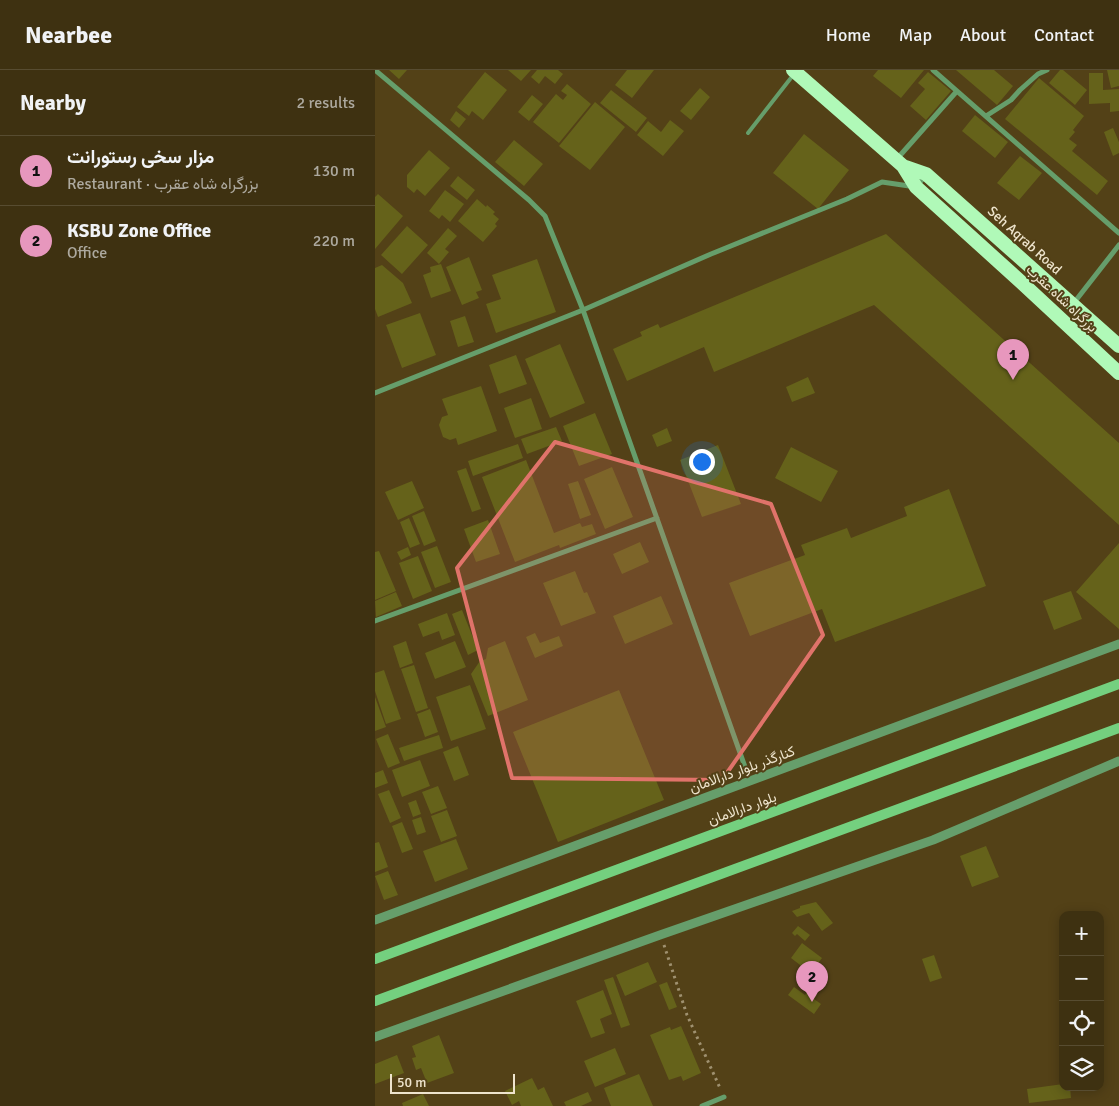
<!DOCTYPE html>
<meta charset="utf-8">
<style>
body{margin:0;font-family:Signika,Vazirmatn,sans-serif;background:#45391a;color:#f1f3f6}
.controls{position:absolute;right:15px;bottom:15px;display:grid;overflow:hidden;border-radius:10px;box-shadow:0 2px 12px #0003}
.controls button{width:45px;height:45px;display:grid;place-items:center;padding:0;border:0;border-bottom:1px solid #574c31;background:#3e3111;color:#f1f3f6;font:25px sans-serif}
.scale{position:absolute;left:15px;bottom:12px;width:125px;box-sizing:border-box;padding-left:5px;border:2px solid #eee4cd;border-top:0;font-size:14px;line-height:18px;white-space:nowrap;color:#eee4cd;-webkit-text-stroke:4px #534117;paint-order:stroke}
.you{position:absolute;left:326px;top:391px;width:18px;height:18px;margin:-12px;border:4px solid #fff;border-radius:50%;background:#1a73e8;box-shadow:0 0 0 8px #1a73e833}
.badge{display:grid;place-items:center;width:32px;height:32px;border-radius:50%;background:#e797bd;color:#111;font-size:16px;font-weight:700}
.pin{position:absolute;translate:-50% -41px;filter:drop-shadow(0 1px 2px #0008)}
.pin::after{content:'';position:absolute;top:26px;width:18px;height:15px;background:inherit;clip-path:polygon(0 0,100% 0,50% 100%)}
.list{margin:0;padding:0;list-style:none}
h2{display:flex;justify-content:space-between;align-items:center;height:65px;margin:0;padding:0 20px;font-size:21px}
h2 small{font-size:16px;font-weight:400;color:#ada99f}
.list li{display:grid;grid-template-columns:32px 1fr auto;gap:15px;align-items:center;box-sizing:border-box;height:70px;padding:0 20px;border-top:1px solid #574c31}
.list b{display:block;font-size:19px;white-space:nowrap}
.list p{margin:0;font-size:16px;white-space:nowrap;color:#ada99f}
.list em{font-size:16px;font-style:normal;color:#ada99f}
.icon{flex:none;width:28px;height:28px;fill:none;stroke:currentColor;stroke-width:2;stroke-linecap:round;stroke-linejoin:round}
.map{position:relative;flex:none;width:744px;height:1036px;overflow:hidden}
header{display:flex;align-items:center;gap:30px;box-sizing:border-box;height:70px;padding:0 25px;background:#3e3111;border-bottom:1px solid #574c31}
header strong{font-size:24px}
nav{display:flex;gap:28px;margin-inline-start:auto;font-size:18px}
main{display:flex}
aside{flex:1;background:#3e3111}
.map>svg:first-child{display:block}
.building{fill:#65621a}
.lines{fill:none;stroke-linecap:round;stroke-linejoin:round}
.path{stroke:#9f9170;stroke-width:3;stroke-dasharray:2.5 4;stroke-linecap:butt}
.service{stroke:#669e6b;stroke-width:4}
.minor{stroke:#669e6b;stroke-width:5}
.tertiary{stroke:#669e6b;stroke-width:9}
.secondary{stroke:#74d07f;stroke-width:10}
.trunk{stroke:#b0f9b8;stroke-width:14}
.marked{fill:#e0736a;fill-opacity:0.2;stroke:#e0736a;stroke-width:4;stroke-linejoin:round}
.labels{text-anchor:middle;stroke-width:4;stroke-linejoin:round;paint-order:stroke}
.street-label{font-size:14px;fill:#eee4cd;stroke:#534117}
</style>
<header>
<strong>Nearbee</strong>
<nav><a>Home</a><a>Map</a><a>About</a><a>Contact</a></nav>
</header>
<main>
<aside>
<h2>Nearby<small>2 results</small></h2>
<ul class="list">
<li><span class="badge">1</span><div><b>مزار سخی رستورانت</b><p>Restaurant · بزرگراه شاه عقرب</p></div><em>130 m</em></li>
<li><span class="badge">2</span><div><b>KSBU Zone Office</b><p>Office</p></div><em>220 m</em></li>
</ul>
</aside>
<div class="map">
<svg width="744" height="1036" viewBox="0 0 744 1036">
<rect width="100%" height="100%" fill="#534117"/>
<path class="building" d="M14,0H32L24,9Z
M133,0H156L146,11Z
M162,0H183L188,4L180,14L170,6L164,14L156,7Z
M252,0H279L257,28L240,15Z
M503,0H549L526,28L498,6Z
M581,0H619L638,16L622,35Z
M685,0H688L712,20L700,35L674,13Z
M732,0H744V16L736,18Z
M110,2L132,20L108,50L97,41L94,46L82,37Z
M553,2L576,21L551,50L535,36L550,19L543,13Z
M714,3H728V20L744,19V41L735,42V33L714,34Z
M664,8L709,46L698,60L700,62L694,69L702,75L697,81L733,111L722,125L630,49Z
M192,14L216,34L184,73L158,52L181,24L188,30L192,25L186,21Z
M325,18L335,27L316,50L305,41Z
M236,20L272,48L261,62L225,33Z
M157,25L168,34L154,51L143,42Z
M220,32L250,57L215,100L184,76Z
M81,41L91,49L84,58L75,50Z
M600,45L633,72L620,88L587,61Z
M295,50L309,61L288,86L262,65L273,51L286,62Z
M738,58L744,72V83L738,86L729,62Z
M429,64L474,100L443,139L398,103Z
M139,70L168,94L149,116L120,92Z
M54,80L75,98L50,126L42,119L39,123L32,117V105Z
M645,86L667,103L644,130L622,113Z
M83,106L100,120L92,130L75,116Z
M70,120L89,134L75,152L67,145L64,149L54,141Z
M3,124L28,146L0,179V127Z
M102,129L111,137L112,135L120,142L118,144L124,149L120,154L122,156L108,172L83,151Z
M32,156L53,175L27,204L6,185Z
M73,158L82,166L70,179L74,182L64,194L52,183Z
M511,164L744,373V455L499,235L339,302L329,277L252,311L238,279L267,266L265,262L283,254L285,258Z
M94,187L107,220L101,222L104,228L87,235L71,197Z
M162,189L181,242L121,263L111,234L126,229L117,205Z
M66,194L76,221L56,228L48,205L56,202L55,197Z
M7,195L28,213L37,233L3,247L0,239V198Z
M45,243L61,285L27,298L11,255Z
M90,246L99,272L83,277L75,251Z
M185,274L210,333L175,348L150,289Z
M141,285L152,314L124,324L114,295Z
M433,307L440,323L417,332L411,317Z
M106,316L122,361L83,375L81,368L75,370L68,367L64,355L67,347L73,345L67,329Z
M156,328L167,359L140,368L129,338Z
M220,343L237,384L204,396L188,356Z
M181,357L187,371L152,384L146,369Z
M292,358L297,371L282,377L277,365Z
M143,374L148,388L98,406L93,391Z
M343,375L366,434L327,447L305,390Z
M416,377L463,401L446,432L400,408Z
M151,390L179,463L205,453L207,457L217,454L221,464L185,478L184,475L140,492L107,407Z
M237,397L258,447L230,459L209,409Z
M91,398L106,439L97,442L82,401Z
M37,411L49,438L23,450L10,422Z
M203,411L216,445L205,449L193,414Z
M574,419L611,516L460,572L447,539L375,566L354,513L430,485L426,475L472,458L476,468L532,446L529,437Z
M49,441L61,471L49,476L37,446Z
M34,448L45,474L35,478L25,452Z
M113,450L125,484L101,492L89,459Z
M265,472L274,492L247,504L238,484Z
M744,473V559L701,522Z
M62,476L76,512L60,518L46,482Z
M33,477L36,485L26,490L22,482Z
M4,481L21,521L0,530V482Z
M43,486L57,521L38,529L24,493Z
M200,501L209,523L212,522L221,543L186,556L168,513Z
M696,521L707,549L679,560L668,531Z
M21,522L27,536L1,547L0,531Z
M286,526L298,554L250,574L238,546Z
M87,540L103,580L93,585L77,544Z
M72,543L80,565L67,570L64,561L48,567L43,554Z
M160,563L165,573L184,566L188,576L160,588L151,567Z
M31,571L38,593L25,598L18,576Z
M80,571L91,597L60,609L50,583Z
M130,571L153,630L113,646L96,604L105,591L111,589L113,578Z
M39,595L53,638L41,642L26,599Z
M9,600L26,649L11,654L0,621V603Z
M95,615L111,659L76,671L61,627Z
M244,620L289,730L183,772L138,662Z
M0,627L11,657L0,661Z
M55,639L63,662L50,667L42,644Z
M13,664L25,693L13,698L1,669Z
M64,665L68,678L29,691L24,678Z
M83,676L94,705L79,711L68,682Z
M45,690L55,716L27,727L17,700Z
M8,700L13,713L0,718V703Z
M63,716L72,738L56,744L47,722Z
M14,720L26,748L15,753L3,724Z
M41,730L46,744L38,747L33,733Z
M72,740L82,766L66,772L56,746Z
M46,747L51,762L42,765L37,750Z
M27,752L38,779L27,783L17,756Z
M81,769L93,799L60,812L48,781Z
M4,772L13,797L0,802V773Z
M611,776L624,807L597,817L585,786Z
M13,801L23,825L9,830L0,806Z
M441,832L458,853L447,861L434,843L422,847L417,841L425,838V836Z
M423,856L435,865L430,871L422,864L420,866L417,863Z
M427,873L447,888L437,901L430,896L429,898L416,888Z
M559,885L567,908L555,912L547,889Z
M273,892L282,912L250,926L241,905Z
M238,907L255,955L246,958L229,910Z
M292,912L302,937L294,940L284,915Z
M419,917L430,925L434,919L442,925L439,929L446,934L439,944L413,925Z
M228,920L237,944L225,949L230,963L216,968L201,931Z
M306,956L326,1003L308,1011L306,1006L294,1010L275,965L295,957L296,960Z
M64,965L79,1003L52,1013L46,998L41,1000L37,988L41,987L37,976Z
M240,978L251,1004L220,1017L209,991Z
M22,985L29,1003L0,1014V994Z
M264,1004L278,1036H236L229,1018Z
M157,1008L163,1020L169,1017L178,1036H146L144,1031L137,1035L130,1021Z
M688,1014V1017H695L696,1028L654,1033L652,1019Z
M213,1022L217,1031L206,1036H191L189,1032Z
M48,1024L54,1036H28L27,1033Z"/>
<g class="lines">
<path class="path" d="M289,875L312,945L345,1018"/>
<path class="service" d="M373,63L419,4"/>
<path class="minor" d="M0,0L154,130L170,146L208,240L375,711
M558,0L744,163
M611,46L636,30L645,20L663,4L672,0
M521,90L582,21
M698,234L744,175
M0,323L208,240L336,184L472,129L507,112L541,117L551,105
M0,551L282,448
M327,1036L349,1027"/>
<path class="tertiary" d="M0,850L744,574
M0,967L285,865L558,770L744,691"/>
<path class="secondary" d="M0,889L744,614
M0,931L744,658"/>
<path class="trunk" d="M418,0L528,96L541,117L646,212L744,303
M528,96L551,104L744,276"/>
</g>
<path class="marked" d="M180,372L396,434L448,565L347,710L137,708L82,498Z"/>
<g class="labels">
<g class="street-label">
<text transform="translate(650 170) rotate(42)" y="5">Seh Aqrab Road</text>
<text transform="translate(687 228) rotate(43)" y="5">بزرگراه شاه عقرب</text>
<text transform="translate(367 699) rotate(-20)" y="5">کنارگذر بلوار دارالامان</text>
<text transform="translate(367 738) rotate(-20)" y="5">بلوار دارالامان</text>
</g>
</g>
</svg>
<div class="controls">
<button>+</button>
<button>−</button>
<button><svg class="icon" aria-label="locate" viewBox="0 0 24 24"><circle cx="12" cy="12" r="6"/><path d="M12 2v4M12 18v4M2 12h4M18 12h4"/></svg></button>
<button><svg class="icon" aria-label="layers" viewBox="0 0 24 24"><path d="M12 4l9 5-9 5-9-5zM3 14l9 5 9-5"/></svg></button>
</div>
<div class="scale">50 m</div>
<div class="you"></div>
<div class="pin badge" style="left:638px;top:310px">1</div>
<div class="pin badge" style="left:437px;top:932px">2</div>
</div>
</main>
